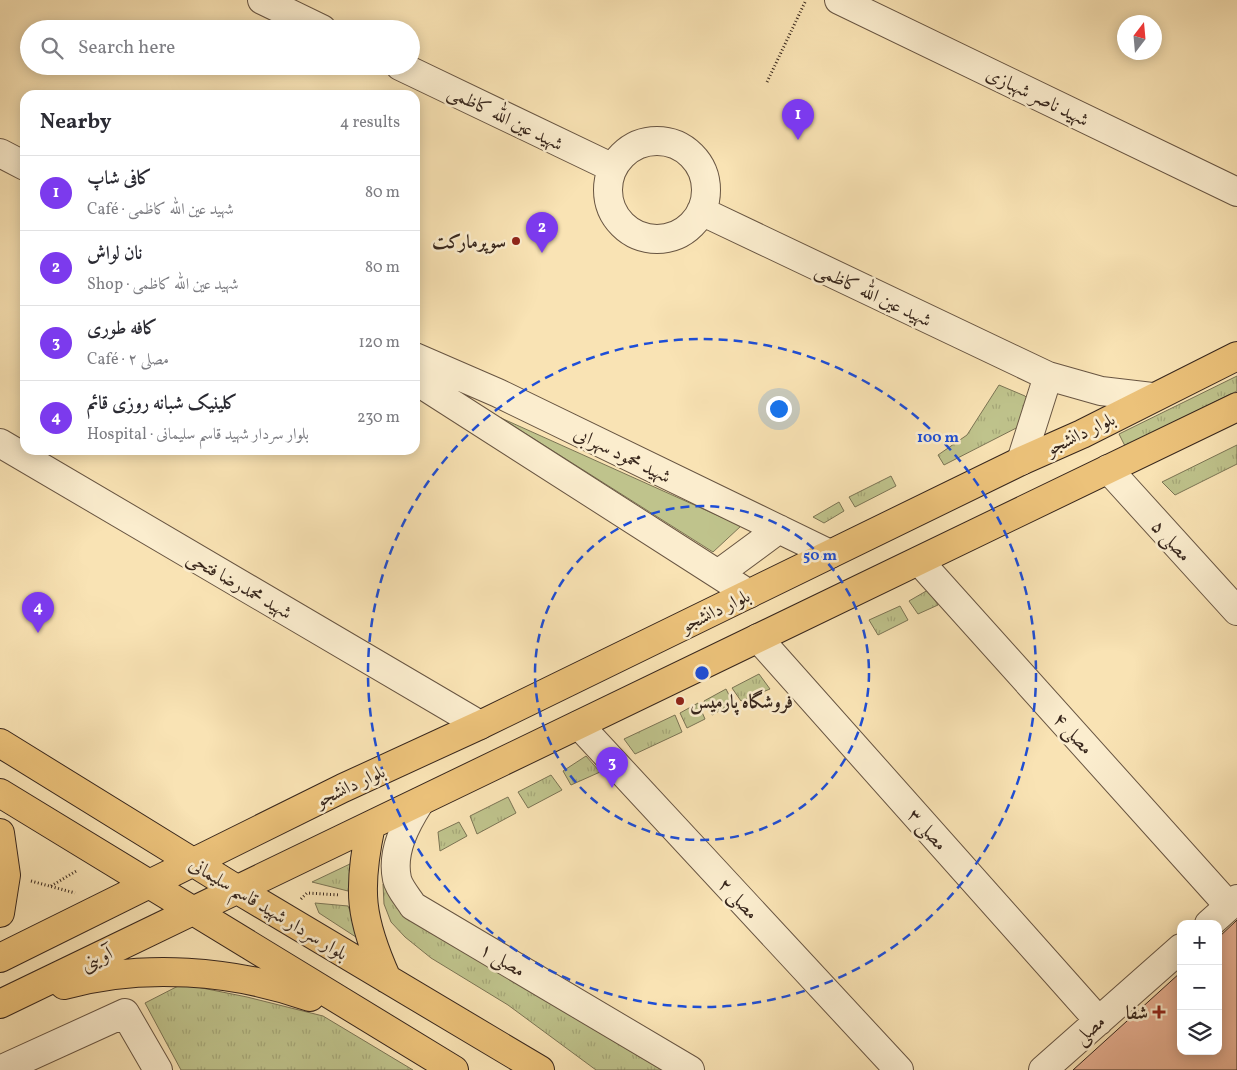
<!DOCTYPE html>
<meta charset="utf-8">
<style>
body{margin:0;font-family:Vollkorn,Amiri,serif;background:#f7f7f7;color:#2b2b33}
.controls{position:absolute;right:15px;bottom:15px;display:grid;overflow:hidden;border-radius:10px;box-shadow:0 2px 12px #0003}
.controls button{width:45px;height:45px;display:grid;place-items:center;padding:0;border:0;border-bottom:1px solid #e1e1e2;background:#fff;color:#2b2b33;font:25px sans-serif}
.compass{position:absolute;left:1117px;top:15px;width:45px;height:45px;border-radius:50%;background:#fff;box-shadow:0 2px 12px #0003;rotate:16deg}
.you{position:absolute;left:778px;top:408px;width:18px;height:18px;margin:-12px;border:4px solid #fff;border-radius:50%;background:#1a73e8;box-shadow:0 0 0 8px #1a73e833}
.badge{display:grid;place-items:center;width:32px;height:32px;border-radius:50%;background:#7c3aed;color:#fff;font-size:16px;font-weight:700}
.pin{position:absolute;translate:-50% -41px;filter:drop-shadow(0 1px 2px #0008)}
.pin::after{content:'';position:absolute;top:26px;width:18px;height:15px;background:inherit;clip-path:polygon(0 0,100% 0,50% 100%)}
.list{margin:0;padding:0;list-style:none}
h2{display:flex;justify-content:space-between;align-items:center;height:65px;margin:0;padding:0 20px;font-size:21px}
h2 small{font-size:16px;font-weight:400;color:#7c7c81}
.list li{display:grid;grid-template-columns:32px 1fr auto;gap:15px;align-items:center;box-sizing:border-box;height:75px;padding:0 20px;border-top:1px solid #e1e1e2}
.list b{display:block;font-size:19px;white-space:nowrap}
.list p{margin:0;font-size:16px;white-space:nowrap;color:#7c7c81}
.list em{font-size:16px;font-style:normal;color:#7c7c81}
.icon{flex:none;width:28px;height:28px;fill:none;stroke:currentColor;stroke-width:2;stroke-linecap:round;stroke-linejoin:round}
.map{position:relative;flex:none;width:1237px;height:1070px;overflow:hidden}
.search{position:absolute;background:#fff;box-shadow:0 2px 12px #0003;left:20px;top:20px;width:400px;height:55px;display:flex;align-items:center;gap:12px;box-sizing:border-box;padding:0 18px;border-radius:28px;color:#7c7c81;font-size:19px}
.panel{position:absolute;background:#fff;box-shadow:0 2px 12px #0003;left:20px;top:90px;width:400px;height:365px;border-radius:15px}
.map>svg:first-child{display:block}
.grass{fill:url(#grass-tufts);stroke:#7b7454}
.park{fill:#bfc38c;stroke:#7b7454}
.building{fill:#e9b193;stroke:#37261c}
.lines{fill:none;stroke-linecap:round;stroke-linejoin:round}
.minor-casing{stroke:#685542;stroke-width:30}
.major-casing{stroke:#37261c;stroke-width:30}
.path{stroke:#37261c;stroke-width:3;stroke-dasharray:1 2.5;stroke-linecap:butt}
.minor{stroke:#fbedce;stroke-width:28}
.major{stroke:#ecc27a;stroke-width:28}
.ring{fill:none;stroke:#1d4ed8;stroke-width:2.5;stroke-dasharray:9 6}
.poi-dot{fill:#8f2418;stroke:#fbedce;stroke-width:2}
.labels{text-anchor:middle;stroke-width:5;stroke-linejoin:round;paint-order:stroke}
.street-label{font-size:19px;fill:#37261c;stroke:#fbedce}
.poi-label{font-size:19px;font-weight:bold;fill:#37261c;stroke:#fbedce;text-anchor:end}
.centre{fill:#1d4ed8;stroke:#fbedce;stroke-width:2.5}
.ring-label{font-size:15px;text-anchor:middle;font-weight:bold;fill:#1d4ed8;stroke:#fbedce;stroke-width:5;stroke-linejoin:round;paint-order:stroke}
</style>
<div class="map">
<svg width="1237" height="1070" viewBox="0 0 1237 1070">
<defs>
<pattern id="grass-tufts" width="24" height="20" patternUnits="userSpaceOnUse" patternTransform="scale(1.25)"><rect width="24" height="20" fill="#bfc38c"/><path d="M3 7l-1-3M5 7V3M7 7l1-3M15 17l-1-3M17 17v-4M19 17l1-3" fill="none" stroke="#a5a778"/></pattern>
</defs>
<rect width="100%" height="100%" fill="#f9e3b4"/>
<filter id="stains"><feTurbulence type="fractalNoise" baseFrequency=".004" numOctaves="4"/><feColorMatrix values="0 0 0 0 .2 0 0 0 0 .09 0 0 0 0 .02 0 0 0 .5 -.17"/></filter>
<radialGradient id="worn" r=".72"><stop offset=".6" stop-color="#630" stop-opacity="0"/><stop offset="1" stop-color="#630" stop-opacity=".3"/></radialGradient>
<path class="grass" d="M1237,376V391L1125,446L1119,434Z
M999,385L1025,396L1034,405L1028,422L944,465L938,455L967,435Z
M1237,445V464L1175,495L1162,482Z
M891,476L896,486L855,507L849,497Z
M839,502L844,511L824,523L813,517Z
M928,590L938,605L918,614L909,601Z
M900,606L908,620L878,635L869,620Z
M759,674L770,689L741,701L732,688Z
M726,689L733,703L712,715L704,701Z
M698,703L705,719L687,728L680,713Z
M675,715L682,732L635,754L624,739Z
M586,756L600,772L571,785L563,771Z
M551,775L562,790L528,808L518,792Z
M508,797L516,813L477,834L470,816Z
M459,822L467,836L440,851L438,832Z
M352,863L348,891L312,882Z
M388,883L417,924L662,1070H596L508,1005L431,958L405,937L391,922L384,904L383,884Z
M315,903L348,906L362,941L319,913Z
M182,984L247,997L323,1016L413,1070H181L145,1003Z"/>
<path class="park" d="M501,418L741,526L713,552Z"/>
<path class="building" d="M1237,920V1070H1073L1181,972V1051H1218V938Z"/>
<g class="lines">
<defs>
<path id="minor" d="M262,0L322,29
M839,0L1237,192
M400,66L613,168
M608 190a49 49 0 1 1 98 0a49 49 0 1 1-98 0Z
M0,153L25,166
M701,211L1048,376L1101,391L1152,397
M415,357L498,393L830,554
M415,380L749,594
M0,443L480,725
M1021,461L1048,376
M1108,469L1237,611
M919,561L1229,906
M718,574L779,529
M758,638L1099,1021
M579,725L899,1070
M420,802C406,824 391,851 397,879C399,888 408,898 413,906L690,1070
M1209,924L1237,899
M0,1070L125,1013L158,1070
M1043,1070L1181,948"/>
<path id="major" d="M0,743L238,890L540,1070
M0,793L454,1070
M371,825C357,890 360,919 387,979
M0,833L6,875L0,913
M0,958L343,788L480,725L1021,461L1082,434L1237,356
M64,985C143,963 233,970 310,997
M0,1004L1237,407"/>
</defs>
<use href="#minor" class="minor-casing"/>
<use href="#major" class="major-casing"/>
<path class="path" d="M767,82L806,0
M31,881L75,893
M51,886L78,870
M301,899L307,893L340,895"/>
<use href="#minor" class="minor"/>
<use href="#major" class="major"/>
</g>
<g class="ring">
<circle cx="702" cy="673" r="167"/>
<circle cx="702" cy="673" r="334"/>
</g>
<g class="poi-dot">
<circle cx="516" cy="241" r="5"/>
<circle cx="680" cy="701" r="5"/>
<path d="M1156.5 1004.5h5v5h5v5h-5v5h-5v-5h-5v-5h5z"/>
</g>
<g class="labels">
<g class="street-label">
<text transform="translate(1038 96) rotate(26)" y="7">شهید ناصر شهبازی</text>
<text transform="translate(506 117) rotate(26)" y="7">شهید عین الله کاظمی</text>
<text transform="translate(874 294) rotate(25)" y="7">شهید عین الله کاظمی</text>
<text transform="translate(1080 433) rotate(-26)" y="7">بلوار دانشجو</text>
<text transform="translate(623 454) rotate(26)" y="7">شهید محمود سهرابی</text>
<text transform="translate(1172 540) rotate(48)" y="7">مصلی ۵</text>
<text transform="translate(240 584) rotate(30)" y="7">شهید محمدرضا فتحی</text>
<text transform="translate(715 610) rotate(-26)" y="7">بلوار دانشجو</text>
<text transform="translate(1074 733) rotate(48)" y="7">مصلی ۴</text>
<text transform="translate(350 785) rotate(-25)" y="7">بلوار دانشجو</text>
<text transform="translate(928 829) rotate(48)" y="7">مصلی ۳</text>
<text transform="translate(739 898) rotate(47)" y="7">مصلی ۲</text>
<text transform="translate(269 908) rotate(31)" y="7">بلوار سردار شهید قاسم سلیمانی</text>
<text transform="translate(96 958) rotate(-26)" y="7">آوینی</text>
<text transform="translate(503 959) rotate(31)" y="7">مصلی ۱</text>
<text transform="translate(1089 1029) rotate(-41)" y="7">مصلی</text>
</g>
<g class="poi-label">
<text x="506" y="248">سوپرمارکت</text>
<text x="690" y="708" text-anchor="start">فروشگاه پارمیس</text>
<text x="1148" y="1019">شفا</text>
</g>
</g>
<circle cx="702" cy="673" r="8" class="centre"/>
<g class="ring-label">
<text x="938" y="442">100 m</text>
<text x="820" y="560">50 m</text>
</g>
<rect width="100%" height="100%" filter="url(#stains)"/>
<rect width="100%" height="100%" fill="url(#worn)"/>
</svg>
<div class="controls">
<button>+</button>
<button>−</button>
<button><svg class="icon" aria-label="layers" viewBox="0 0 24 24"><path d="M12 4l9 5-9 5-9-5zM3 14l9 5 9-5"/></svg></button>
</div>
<svg class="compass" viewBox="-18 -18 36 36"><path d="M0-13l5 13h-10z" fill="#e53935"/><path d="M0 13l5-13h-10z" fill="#7c7c81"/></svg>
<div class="you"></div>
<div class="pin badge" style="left:798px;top:140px">1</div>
<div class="pin badge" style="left:542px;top:253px">2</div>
<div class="pin badge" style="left:612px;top:788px">3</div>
<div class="pin badge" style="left:38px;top:633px">4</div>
<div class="search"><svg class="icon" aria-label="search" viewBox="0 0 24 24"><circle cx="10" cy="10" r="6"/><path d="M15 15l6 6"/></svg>Search here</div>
<section class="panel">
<h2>Nearby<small>4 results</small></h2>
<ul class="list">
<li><span class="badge">1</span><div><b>کافی شاپ</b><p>Café · شهید عین الله کاظمی</p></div><em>80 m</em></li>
<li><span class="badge">2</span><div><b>نان لواش</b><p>Shop · شهید عین الله کاظمی</p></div><em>80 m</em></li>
<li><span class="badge">3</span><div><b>کافه طوری</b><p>Café · مصلی ۲</p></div><em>120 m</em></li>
<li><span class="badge">4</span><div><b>کلینیک شبانه روزى قائم</b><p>Hospital · بلوار سردار شهید قاسم سلیمانی</p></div><em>230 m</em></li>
</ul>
</section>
</div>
